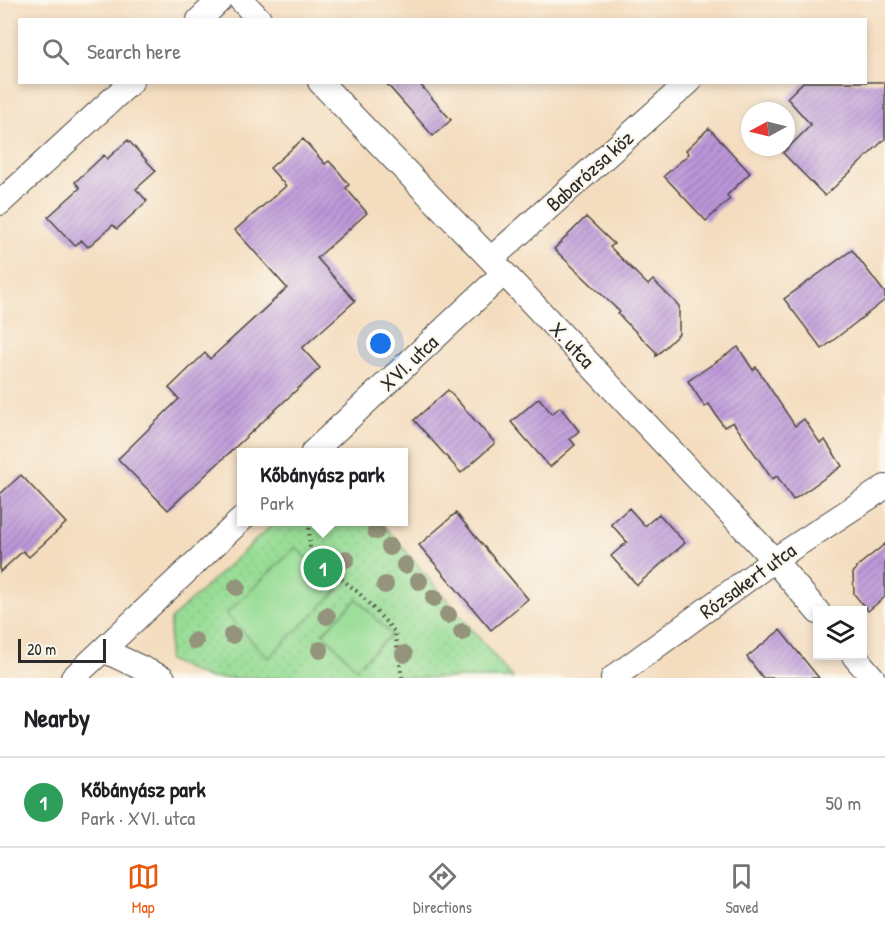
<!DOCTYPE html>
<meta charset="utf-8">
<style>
body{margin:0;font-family:"Patrick Hand",sans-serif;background:#f2f2f2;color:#202124}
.controls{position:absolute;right:18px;bottom:18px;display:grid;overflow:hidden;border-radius:0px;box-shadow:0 3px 9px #0003}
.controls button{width:54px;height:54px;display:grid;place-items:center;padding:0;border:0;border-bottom:2px solid #e0e0e0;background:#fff;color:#202124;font:30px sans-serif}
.compass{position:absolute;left:741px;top:102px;width:54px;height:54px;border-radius:50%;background:#fff;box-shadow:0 3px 9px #0003;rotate:263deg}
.scale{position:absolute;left:18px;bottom:15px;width:88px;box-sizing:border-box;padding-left:6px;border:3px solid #2b2b2b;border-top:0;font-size:16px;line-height:21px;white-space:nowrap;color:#2b2b2b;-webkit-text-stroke:4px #fbf7ec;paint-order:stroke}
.you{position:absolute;left:381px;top:344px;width:21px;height:21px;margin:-15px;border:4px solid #fff;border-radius:50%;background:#1a73e8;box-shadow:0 0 0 9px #1a73e833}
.badge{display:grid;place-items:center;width:39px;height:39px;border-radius:50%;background:#ea580c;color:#fff;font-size:20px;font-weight:700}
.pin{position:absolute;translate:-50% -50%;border:3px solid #fff;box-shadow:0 2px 6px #0006}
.popup{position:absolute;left:237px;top:448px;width:171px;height:78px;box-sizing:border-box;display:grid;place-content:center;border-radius:0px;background:#fff;filter:drop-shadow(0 2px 4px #0005);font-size:20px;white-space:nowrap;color:#757577}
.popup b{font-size:22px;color:#202124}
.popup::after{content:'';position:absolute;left:50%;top:100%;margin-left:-12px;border:12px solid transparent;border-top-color:#fff}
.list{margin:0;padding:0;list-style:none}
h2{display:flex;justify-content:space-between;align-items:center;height:78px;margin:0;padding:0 24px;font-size:26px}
h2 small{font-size:20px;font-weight:400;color:#757577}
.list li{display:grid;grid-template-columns:39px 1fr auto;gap:18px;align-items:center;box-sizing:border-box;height:90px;padding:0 24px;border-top:2px solid #e0e0e0}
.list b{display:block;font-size:22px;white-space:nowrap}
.list p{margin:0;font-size:20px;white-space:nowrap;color:#757577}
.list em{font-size:20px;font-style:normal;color:#757577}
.icon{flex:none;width:33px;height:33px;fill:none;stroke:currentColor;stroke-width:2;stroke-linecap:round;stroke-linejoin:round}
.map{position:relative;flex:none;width:885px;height:678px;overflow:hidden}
.search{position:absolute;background:#fff;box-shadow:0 3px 9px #0003;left:18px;right:18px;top:18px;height:66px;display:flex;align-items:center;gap:15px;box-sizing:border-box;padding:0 21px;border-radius:0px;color:#757577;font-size:22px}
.sheet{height:168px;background:#fff}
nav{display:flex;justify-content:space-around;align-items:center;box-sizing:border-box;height:84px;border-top:2px solid #e0e0e0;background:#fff;font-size:16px;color:#757577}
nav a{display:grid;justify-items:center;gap:3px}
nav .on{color:#ea580c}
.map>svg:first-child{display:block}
.park{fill:url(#park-dots);stroke:#628460;stroke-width:1.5}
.pitch{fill:#98dd96;stroke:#628460;stroke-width:1.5}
.building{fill:url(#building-hatch)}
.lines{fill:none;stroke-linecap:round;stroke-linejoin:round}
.street-casing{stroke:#494641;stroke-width:26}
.path{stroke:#494641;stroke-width:4;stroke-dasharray:1.5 4.5;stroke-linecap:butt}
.street{stroke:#fff;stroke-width:24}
.tree{fill:#94947c}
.labels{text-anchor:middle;stroke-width:4.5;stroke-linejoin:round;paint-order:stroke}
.street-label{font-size:21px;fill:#2b2b2b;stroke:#fbf7ec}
</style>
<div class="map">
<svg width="885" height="678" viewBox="0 0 885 678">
<defs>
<pattern id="park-dots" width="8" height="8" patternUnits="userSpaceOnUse" patternTransform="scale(1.5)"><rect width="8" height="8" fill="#98dd96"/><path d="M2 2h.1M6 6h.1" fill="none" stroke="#83be81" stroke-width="1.8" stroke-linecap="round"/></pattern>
<pattern id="building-hatch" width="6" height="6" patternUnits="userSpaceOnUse" patternTransform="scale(1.5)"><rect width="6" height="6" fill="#bc96d9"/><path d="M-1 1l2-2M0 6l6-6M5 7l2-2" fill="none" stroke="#997bb0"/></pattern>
</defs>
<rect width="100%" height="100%" fill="#fbf7ec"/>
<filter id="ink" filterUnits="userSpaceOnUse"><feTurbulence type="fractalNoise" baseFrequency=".0167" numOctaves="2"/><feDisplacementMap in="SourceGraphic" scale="12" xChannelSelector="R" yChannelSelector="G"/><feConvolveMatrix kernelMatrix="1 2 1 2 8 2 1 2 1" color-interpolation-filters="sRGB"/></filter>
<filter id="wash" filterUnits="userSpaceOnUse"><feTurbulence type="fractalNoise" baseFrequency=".008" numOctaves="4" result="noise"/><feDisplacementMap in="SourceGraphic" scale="24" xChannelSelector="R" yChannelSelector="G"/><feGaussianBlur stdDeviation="1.35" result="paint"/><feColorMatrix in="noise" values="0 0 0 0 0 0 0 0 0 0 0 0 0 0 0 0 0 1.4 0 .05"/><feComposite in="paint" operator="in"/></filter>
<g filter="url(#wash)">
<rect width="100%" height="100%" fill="#f4ddbf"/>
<path class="park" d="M275,522H381L513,678H207L168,660L171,619Z"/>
<path class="pitch" d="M296,547L338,590L268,658L226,614Z
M357,599L391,635L356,668L323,633Z"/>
<g id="blocks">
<path class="building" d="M385,82H418L451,120L433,136Z
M803,82H885V139L825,196L783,153L811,125L787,98Z
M709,128L750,173L727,195L730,199L706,221L664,176L689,154L686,150Z
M303,139L325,164L329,161L340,173L349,185L346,188L367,213L317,258L355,301L302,348L320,368L168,510L118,459L179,399L169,388L205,353L210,359L287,288L235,230L286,186L270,168Z
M128,140L156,171L136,189L147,201L117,229L113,225L88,247L81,240L75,246L48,217L80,188L75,182L104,155L107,159Z
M586,217L614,244L610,247L648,285L653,280L679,306V334L656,356V352L618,314L620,312L554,249Z
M852,250L885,293V300L822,349L784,299Z
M738,347L753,370L756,367L795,426L804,419L820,443L825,440L842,466L793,500L777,476L772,479L733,422L724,427L709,404L705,407L688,381Z
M448,390L495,443L461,473L414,420Z
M539,398L552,414L560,407L579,431L570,439L575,445L550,467L511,422Z
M21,475L66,523L29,557L23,551L0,572V494Z
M629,508L645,526L659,514L685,543L637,585L611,556L627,542L611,524Z
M456,513L528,599L491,630L419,545Z
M885,544V597L868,611L854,594L853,573L860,564Z
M780,630L819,678H763L747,657Z"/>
</g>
</g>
<g filter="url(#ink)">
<use href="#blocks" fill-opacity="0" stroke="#494641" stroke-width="1.5"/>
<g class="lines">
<defs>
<path id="street" d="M241,0L260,20
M199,20L220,0
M320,82L504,273L774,560L818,612
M0,203L131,82
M491,259L689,82
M313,452L504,273
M103,650L163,678
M854,656L873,678
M73,678L242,519
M613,678L774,560L885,487"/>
</defs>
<use href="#street" class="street-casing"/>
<path class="path" d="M309,522L310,553L360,594L395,632L402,678"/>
<use href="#street" class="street"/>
</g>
<g class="tree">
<circle cx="376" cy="531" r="9"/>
<circle cx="390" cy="547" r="9"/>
<circle cx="346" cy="559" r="9"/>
<circle cx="405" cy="565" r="9"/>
<circle cx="419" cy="581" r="9"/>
<circle cx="385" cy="585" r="9"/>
<circle cx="237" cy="587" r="9"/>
<circle cx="434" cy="598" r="9"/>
<circle cx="448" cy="615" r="9"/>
<circle cx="327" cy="616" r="9"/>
<circle cx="462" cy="632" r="9"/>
<circle cx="232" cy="635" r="9"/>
<circle cx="195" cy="641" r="9"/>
<circle cx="320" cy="650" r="9"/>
<circle cx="404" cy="654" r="9"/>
</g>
</g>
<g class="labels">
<g class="street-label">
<text transform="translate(590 171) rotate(-42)" y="7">Babarózsa köz</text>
<text transform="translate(572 345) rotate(47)" y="7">X. utca</text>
<text transform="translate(409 363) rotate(-43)" y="7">XVI. utca</text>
<text transform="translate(748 581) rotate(-36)" y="7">Rózsakert utca</text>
</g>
</g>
</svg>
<div class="controls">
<button><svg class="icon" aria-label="layers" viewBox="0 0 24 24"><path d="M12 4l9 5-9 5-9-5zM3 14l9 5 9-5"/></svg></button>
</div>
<svg class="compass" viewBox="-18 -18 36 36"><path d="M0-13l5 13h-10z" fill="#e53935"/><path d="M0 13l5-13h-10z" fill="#757577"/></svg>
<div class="scale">20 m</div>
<div class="you"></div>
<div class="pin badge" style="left:323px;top:568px;background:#2e9e5b">1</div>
<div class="popup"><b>Kőbányász park</b>Park</div>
<div class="search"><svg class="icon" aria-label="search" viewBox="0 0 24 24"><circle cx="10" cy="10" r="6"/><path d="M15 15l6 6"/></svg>Search here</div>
</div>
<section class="sheet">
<h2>Nearby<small></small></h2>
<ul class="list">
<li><span class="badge" style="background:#2e9e5b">1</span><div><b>Kőbányász park</b><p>Park · XVI. utca</p></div><em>50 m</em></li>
</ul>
</section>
<nav>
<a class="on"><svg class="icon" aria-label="map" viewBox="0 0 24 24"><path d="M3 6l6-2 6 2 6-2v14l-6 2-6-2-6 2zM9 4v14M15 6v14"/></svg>Map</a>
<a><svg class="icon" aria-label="directions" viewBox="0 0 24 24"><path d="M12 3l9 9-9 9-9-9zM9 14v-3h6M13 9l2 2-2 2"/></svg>Directions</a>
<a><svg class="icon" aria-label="saved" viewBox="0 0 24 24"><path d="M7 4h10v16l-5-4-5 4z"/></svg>Saved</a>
</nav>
